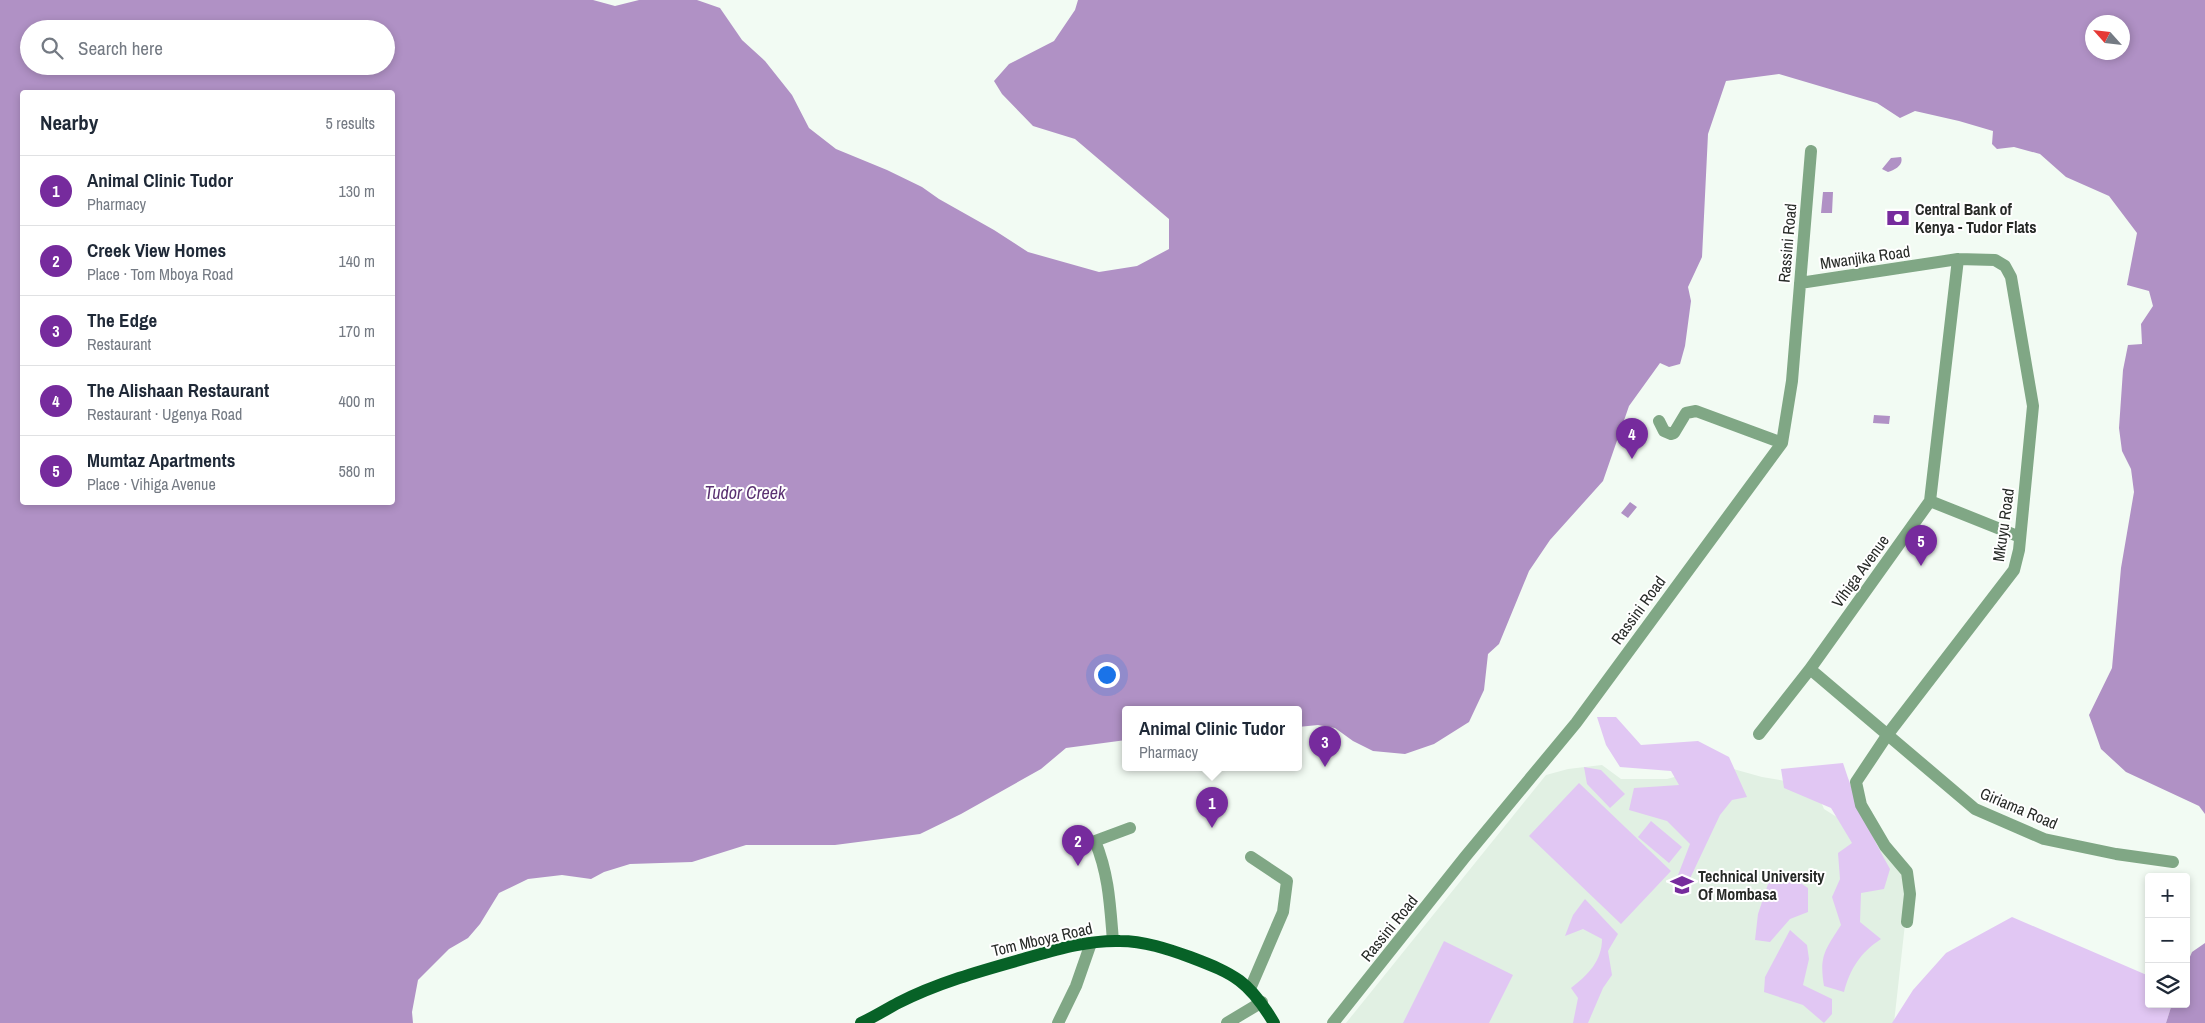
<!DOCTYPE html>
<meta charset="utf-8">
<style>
body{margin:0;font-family:"Archivo Narrow",sans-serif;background:#f6f6f7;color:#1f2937}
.controls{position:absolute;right:15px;bottom:15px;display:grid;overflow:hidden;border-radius:5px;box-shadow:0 2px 8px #0003}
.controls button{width:45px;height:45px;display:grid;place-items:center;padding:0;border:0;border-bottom:1px solid #e0e1e3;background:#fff;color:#1f2937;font:25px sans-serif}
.compass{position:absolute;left:2085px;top:15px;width:45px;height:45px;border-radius:50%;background:#fff;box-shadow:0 2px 8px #0003;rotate:297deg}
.you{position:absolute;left:1106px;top:674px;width:18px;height:18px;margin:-12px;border:4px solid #fff;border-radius:50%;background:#1a73e8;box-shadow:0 0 0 8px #1a73e833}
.badge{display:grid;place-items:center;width:32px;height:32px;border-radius:50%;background:#762b9d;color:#fff;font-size:16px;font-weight:700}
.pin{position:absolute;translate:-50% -41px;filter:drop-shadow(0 1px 2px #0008)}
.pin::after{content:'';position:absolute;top:26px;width:18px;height:15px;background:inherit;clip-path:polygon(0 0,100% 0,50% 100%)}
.popup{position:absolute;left:1122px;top:706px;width:180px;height:65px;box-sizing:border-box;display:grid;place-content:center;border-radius:5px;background:#fff;filter:drop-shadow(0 1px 4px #0005);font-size:16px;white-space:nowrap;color:#747a83}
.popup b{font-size:19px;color:#1f2937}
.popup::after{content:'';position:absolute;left:50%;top:100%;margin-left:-10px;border:10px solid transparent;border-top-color:#fff}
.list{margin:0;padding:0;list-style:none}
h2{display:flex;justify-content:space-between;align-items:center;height:65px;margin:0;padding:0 20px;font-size:21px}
h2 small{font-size:16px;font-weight:400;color:#747a83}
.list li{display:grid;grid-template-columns:32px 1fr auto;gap:15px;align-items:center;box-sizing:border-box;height:70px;padding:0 20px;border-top:1px solid #e0e1e3}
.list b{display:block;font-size:19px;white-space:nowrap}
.list p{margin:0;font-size:16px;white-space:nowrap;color:#747a83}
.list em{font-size:16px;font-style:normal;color:#747a83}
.icon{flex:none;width:28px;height:28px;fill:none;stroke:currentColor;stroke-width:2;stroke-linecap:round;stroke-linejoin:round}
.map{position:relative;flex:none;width:2205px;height:1023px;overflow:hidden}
.search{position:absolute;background:#fff;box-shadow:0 2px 8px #0003;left:20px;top:20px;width:375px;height:55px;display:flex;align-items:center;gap:12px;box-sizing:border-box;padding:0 18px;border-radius:28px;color:#747a83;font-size:19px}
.panel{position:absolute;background:#fff;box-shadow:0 2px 8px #0003;left:20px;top:90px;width:375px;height:415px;border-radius:5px}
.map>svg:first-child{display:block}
.built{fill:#e1f0e3}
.green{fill:#e1c7f3}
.water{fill:#b091c5;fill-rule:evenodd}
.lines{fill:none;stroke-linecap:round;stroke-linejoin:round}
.minor{stroke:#80a785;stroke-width:12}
.major{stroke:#076227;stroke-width:12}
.labels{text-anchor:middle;stroke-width:4;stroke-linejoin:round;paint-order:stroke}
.poi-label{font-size:16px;font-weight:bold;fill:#272a27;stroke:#fff;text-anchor:start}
.street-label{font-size:16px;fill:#272a27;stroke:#fff}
.water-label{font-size:18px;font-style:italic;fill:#5b3272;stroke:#fff}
</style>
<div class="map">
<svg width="2205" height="1023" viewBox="0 0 2205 1023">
<rect width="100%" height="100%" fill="#f2fbf3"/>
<path class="built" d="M1602,765L1621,779H1667L1719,765L1762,777L1814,786L1824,809L1870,838L1906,875V915L1894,1023H1346L1546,775L1568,769Z"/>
<path class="green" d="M1597,717H1616L1641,745L1698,741L1729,757L1747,797L1732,800L1720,815L1686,887L1673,888L1690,844L1667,821L1629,810L1634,788L1679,785L1671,771L1620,767L1606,745Z
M1843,763C1855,801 1871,835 1890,869L1884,889L1861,893L1860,922L1881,939C1860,953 1850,969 1844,992L1824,986C1819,956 1825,950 1841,925L1832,897L1840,879L1838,853L1852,843L1831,808L1784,788L1781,769Z
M1584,767L1601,770L1625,794L1610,808L1587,784Z
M1579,783L1671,871L1621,924L1529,836Z
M1651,821L1682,847L1669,863L1638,837Z
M1787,874L1808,888V912L1790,919L1770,942L1755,940L1758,914L1768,884Z
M1585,899L1618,934L1608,951L1612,975L1603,988L1588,1023H1573L1578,998L1571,988C1588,975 1602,961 1602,939L1583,929L1565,936L1573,915Z
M2012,917L2149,976V1004H2172L2166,1023H1892L1913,990L1946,953Z
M1790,930L1807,945L1809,959L1803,985L1832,999V1014L1824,1023L1803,1005L1764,992L1765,977Z
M1444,941L1513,975L1489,1023H1403Z"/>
<path class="water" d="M0,0H593L615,6L639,0H697L720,8L742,40L765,61L792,95L809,128L836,149L887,170L922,187L939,199L994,230L1028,252L1099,272L1137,266L1169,249V219L1075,139L1033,126L1002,94L994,81L1009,64L1054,41L1075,10L1078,0H2205V814L2199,806L2126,772L2101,749L2089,715L2112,668L2121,568L2134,492L2131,469L2122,451L2119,428L2123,370L2128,345L2142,344L2141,324L2153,306L2149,291L2127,285L2137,233L2109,196L2066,177L2040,154L2014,147L1997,149L1992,144L1993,131L1959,121L1915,111L1900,118L1877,103L1779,74L1726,81L1708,134L1702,257L1688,287L1691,301L1685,346L1680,364L1669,367L1660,363L1629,406L1603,481L1550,540L1529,571L1499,644L1488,654L1484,690L1469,722L1434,744L1405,754L1373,751L1353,741L1335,728L1318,725L1298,727V709H1126V740L1066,748L1041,769L961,814L920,834L835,845H746L692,862L630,864L604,872L591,879L562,875L528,879L499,893L480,924L468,938L449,949L418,980L412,1012L413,1023H0ZM2122,22V52H2092V22ZM29,29H386V66H29ZM22,92H392V502H22Z
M1901,157C1904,165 1895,170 1888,172L1882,169L1891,158Z
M1823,192H1833L1832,213H1821Z
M1874,415L1890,416L1889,424L1873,423Z
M1630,502L1637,507L1628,518L1621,513Z
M2205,943V1023H2166L2172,1004H2186V966L2192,952Z"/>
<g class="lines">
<path class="minor" d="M1800,283L1958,259L1995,260L2005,266L2011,277L2033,406L2019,550L2014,570L1888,734L1856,782L1861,805L1885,846L1907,872L1910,894L1907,922
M1659,421L1664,431L1671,434L1674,433L1686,413L1696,411L1782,443
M1930,501L2020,537
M1810,669L1975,809L2044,839L2116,854L2173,862
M1759,734L1810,669L1930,501L1958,259
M1113,941C1110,905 1109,875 1095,841L1130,828
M1250,989L1283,912L1287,881L1251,857
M1058,1023L1076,986L1091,943
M1227,1023L1262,1002
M1333,1023L1465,857L1576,723L1782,443L1792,381L1811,151"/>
<path class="major" d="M861,1023C874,1017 885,1010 898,1003C937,983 980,971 1023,959C1055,950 1087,940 1120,941C1144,941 1168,949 1190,957C1235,974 1249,981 1274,1023"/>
</g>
<defs>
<symbol id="bank-bare" viewBox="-9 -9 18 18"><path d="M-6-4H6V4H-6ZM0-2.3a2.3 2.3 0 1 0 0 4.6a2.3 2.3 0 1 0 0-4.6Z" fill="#762b9d" stroke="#fff" stroke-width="2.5" paint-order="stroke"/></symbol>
<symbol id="university-bare" viewBox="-9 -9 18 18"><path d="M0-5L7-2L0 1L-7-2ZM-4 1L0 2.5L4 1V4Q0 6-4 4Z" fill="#762b9d" stroke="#fff" stroke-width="2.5" paint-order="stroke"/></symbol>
</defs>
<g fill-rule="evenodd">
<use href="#bank-bare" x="1882" y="202" width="32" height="32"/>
<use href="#university-bare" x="1666" y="869" width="32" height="32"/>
</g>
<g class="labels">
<g class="poi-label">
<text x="1915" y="215">Central Bank of<tspan x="1915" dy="18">Kenya - Tudor Flats</tspan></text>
<text x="1698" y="882">Technical University<tspan x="1698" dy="18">Of Mombasa</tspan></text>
</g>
<g class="street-label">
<text transform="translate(1787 243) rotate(-85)" y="6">Rassini Road</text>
<text transform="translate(1865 257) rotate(-8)" y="6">Mwanjika Road</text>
<text transform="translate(2003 525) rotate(-82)" y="6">Mkuyu Road</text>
<text transform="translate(1860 571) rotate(-54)" y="6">Vihiga Avenue</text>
<text transform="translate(1638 610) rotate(-54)" y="6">Rassini Road</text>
<text transform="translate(2019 808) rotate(23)" y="6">Giriama Road</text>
<text transform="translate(1389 928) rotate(-51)" y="6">Rassini Road</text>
<text transform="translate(1042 939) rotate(-13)" y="6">Tom Mboya Road</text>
</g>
<g class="water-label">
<text x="745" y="499">Tudor Creek</text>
</g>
</g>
</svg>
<div class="controls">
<button>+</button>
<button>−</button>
<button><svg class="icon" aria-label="layers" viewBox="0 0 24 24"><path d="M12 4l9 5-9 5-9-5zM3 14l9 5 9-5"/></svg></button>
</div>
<svg class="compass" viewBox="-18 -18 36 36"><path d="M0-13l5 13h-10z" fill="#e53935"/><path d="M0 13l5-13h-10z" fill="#747a83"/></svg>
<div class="you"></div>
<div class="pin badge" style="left:1212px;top:828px">1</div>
<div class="popup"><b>Animal Clinic Tudor</b>Pharmacy</div>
<div class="pin badge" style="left:1078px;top:866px">2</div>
<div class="pin badge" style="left:1325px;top:767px">3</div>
<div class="pin badge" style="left:1632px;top:459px">4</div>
<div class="pin badge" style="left:1921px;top:566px">5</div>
<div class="search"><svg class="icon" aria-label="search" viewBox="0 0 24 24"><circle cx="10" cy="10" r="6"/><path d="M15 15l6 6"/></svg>Search here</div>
<section class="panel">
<h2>Nearby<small>5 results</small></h2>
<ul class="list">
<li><span class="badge">1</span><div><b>Animal Clinic Tudor</b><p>Pharmacy</p></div><em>130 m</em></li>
<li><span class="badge">2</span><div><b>Creek View Homes</b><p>Place · Tom Mboya Road</p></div><em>140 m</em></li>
<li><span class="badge">3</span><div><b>The Edge</b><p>Restaurant</p></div><em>170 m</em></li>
<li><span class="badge">4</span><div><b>The Alishaan Restaurant</b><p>Restaurant · Ugenya Road</p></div><em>400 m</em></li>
<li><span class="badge">5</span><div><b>Mumtaz Apartments</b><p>Place · Vihiga Avenue</p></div><em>580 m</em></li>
</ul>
</section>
</div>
